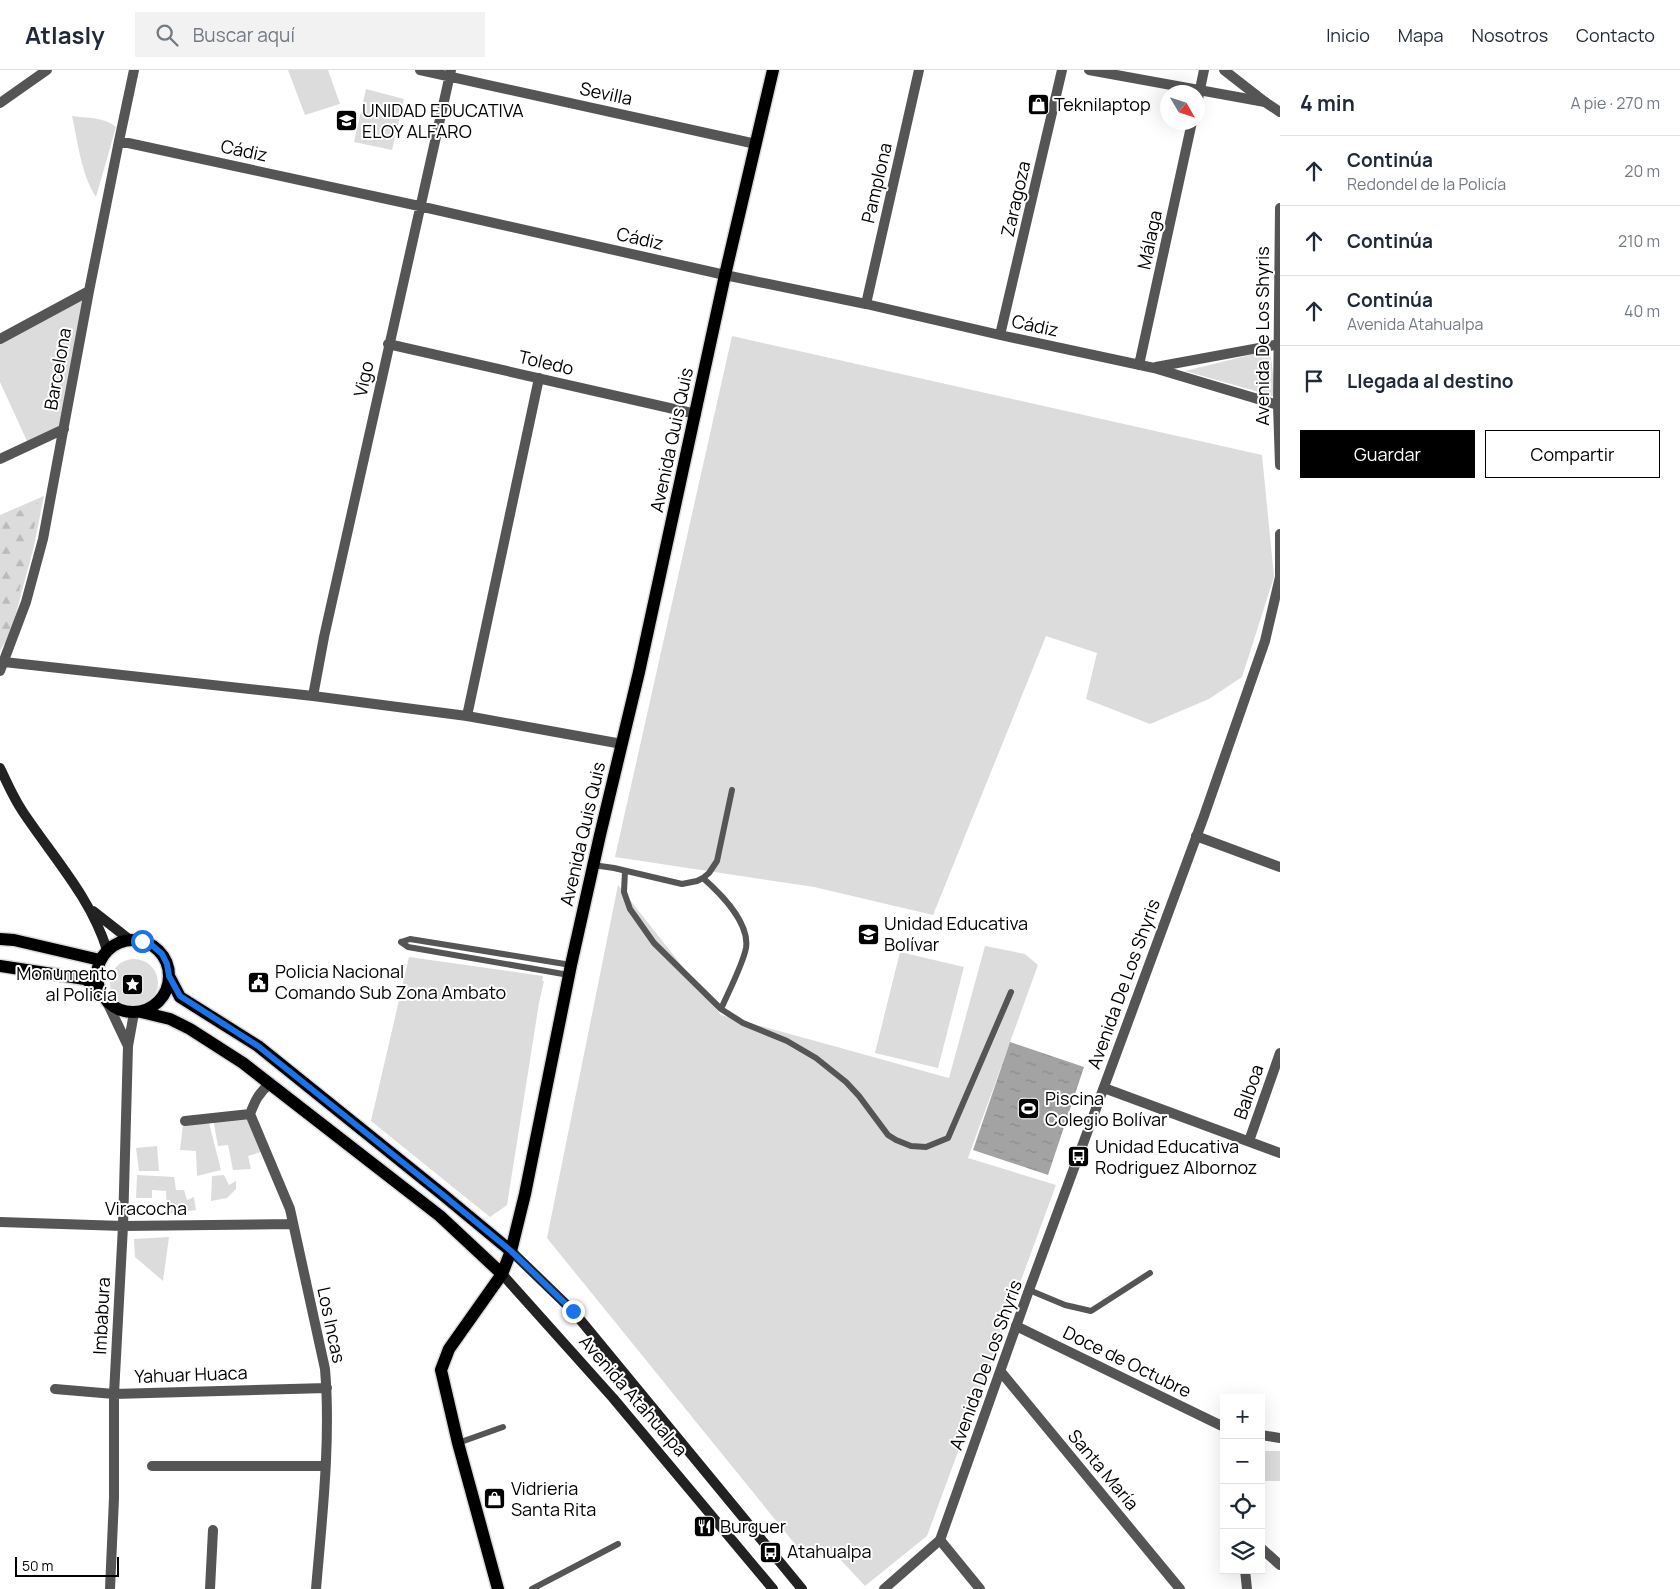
<!DOCTYPE html>
<html lang="es">
<meta charset="utf-8">
<style>
body{margin:0;font-family:Manrope,sans-serif;background:#f2f2f3;color:#1f2937}
.controls{position:absolute;right:15px;bottom:15px;display:grid;overflow:hidden;border-radius:0px;box-shadow:0 5px 20px #0002}
.controls button{width:45px;height:45px;display:grid;place-items:center;padding:0;border:0;border-bottom:1px solid #e0e1e3;background:#fff;color:#1f2937;font:25px sans-serif}
.compass{position:absolute;left:1160px;top:15px;width:45px;height:45px;border-radius:50%;background:#fff;box-shadow:0 5px 20px #0002;rotate:129deg}
.scale{position:absolute;left:15px;bottom:12px;width:104px;box-sizing:border-box;padding-left:5px;border:2px solid #000;border-top:0;font-size:14px;line-height:18px;white-space:nowrap;color:#000;-webkit-text-stroke:4px #fff;paint-order:stroke}
.stop{position:absolute;width:15px;height:15px;margin:-11px;border:4px solid #1a73e8;border-radius:50%;background:#fff}
.stop.end{background:#1a73e8;border-color:#fff;box-shadow:0 1px 5px #0008}
.list{margin:0;padding:0;list-style:none}
h2{display:flex;justify-content:space-between;align-items:center;height:65px;margin:0;padding:0 20px;font-size:21px}
h2 small{font-size:16px;font-weight:400;color:#747a83}
.list li{display:grid;grid-template-columns:32px 1fr auto;gap:15px;align-items:center;box-sizing:border-box;height:70px;padding:0 20px;border-top:1px solid #e0e1e3}
.list b{display:block;font-size:19px;white-space:nowrap}
.list p{margin:0;font-size:16px;white-space:nowrap;color:#747a83}
.list em{font-size:16px;font-style:normal;color:#747a83}
.actions{display:flex;gap:10px;padding:15px 20px}
.actions a{flex:1;padding:11px 0;border:1px solid #000;border-radius:0px;text-align:center;font-size:18px;color:#000}
.actions .main{background:#000;color:#fff}
.icon{flex:none;width:28px;height:28px;fill:none;stroke:currentColor;stroke-width:2;stroke-linecap:round;stroke-linejoin:round}
.map{position:relative;flex:none;width:1280px;height:1519px;overflow:hidden}
header{display:flex;align-items:center;gap:30px;box-sizing:border-box;height:70px;padding:0 25px;background:#fff;border-bottom:1px solid #e0e1e3}
header strong{font-size:24px}
nav{display:flex;gap:28px;margin-inline-start:auto;font-size:18px}
.search{width:350px;height:45px;background:#f2f2f3;display:flex;align-items:center;gap:12px;box-sizing:border-box;padding:0 18px;border-radius:0px;color:#747a83;font-size:19px}
main{display:flex}
aside{flex:1;background:#fff}
.map>svg:first-child{display:block}
.green{fill:#dcdcdc}
.forest{fill:url(#forest-firs)}
.water{fill:url(#water-ripples)}
.lines{fill:none;stroke-linecap:round;stroke-linejoin:round}
.primary-casing{stroke:#dbdbdb;stroke-width:15}
.service{stroke:#555;stroke-width:6}
.minor{stroke:#555;stroke-width:10}
.tertiary{stroke:#555;stroke-width:10}
.secondary{stroke:#222;stroke-width:10}
.primary{stroke:#000;stroke-width:12}
.route{stroke:#1a73e8;stroke-width:6}
.labels{text-anchor:middle;stroke-width:4;stroke-linejoin:round;paint-order:stroke}
.street-label{font-size:18px;fill:#000;stroke:#fff}
.poi-label{font-size:18px;fill:#000;stroke:#fff;text-anchor:start}
</style>
<header>
<strong>Atlasly</strong>
<div class="search"><svg class="icon" aria-label="search" viewBox="0 0 24 24"><circle cx="10" cy="10" r="6"/><path d="M15 15l6 6"/></svg>Buscar aquí</div>
<nav><a>Inicio</a><a>Mapa</a><a>Nosotros</a><a>Contacto</a></nav>
</header>
<main>
<div class="map">
<svg width="1280" height="1519" viewBox="0 0 1280 1519">
<defs>
<pattern id="forest-firs" width="22" height="20" patternUnits="userSpaceOnUse" patternTransform="scale(1.25)"><rect width="22" height="20" fill="#dcdcdc"/><path d="M5 1l3.5 6h-7zM16 11l3.5 6h-7z" fill="#bbb"/></pattern>
<pattern id="water-ripples" width="26" height="14" patternUnits="userSpaceOnUse" patternTransform="scale(1.25)"><rect width="26" height="14" fill="#a3a3a3"/><path d="M2 4q2-2 4 0t4 0M15 11q2-2 4 0t4 0" fill="none" stroke="#8b8b8b"/></pattern>
</defs>
<rect width="100%" height="100%" fill="#fff"/>
<path class="green" d="M288,0H328L340,34L305,45Z
M366,19L404,29L392,80L354,72Z
M72,46C86,48 105,47 116,57L96,127C81,104 78,72 72,46Z
M85,228L61,355L27,371L0,312V274Z
M732,266L1262,385L1274,507L1242,607L1209,629L1150,654L1086,629L1097,583L1046,566L933,845L814,817L615,787Z
M1270,280L1276,327L1185,301Z
M44,426L34,476L10,566L0,580V445Z
M618,815L721,945L949,1008L985,876L1025,884L1038,895L968,1088L1056,1115L927,1466L865,1516L838,1487L803,1484L547,1168Z
M900,882L964,897L938,998L875,983Z
M409,887L543,906L542,911H544L539,933L507,1135L490,1147L371,1051Z
M110 913a24 24 0 1 1 48 0a24 24 0 1 1-48 0Z
M245,1043L264,1081L248,1086L251,1099L233,1100L228,1075L218,1076L213,1049Z
M208,1049L221,1100L197,1106L196,1081L180,1080L183,1055Z
M157,1076L159,1101H139L136,1078Z
M137,1105L174,1107L176,1120H184L187,1130L194,1127L196,1140L167,1144L166,1121L152,1120V1128H136Z
M224,1105L229,1115L236,1111V1119L227,1128L211,1131L212,1106Z
M169,1167L163,1211L135,1187L134,1169Z
M1261,1381H1280V1411H1261Z"/>
<path class="forest" d="M40,432L9,565L0,576V449Z"/>
<path class="water" d="M1010,972L1084,997L1048,1105L973,1080Z"/>
<g class="lines">
<defs>
<path id="primary" d="M0,869L14,870L100,890
M97 906a36 36 0 1 1 72 0a36 36 0 1 1-72 0Z
M0,896L85,909L97,916
M169,906L180,927L258,976L442,1124L511,1181
M141,942L170,949L190,959L243,993L440,1146L502,1204
M498,1519L458,1373L441,1300L449,1279L502,1204L511,1181L525,1124L571,895L600,765L639,602L725,205L773,0"/>
</defs>
<use href="#primary" class="primary-casing"/>
<path class="service" d="M593,795L614,798L682,814L697,811L703,808L709,803L717,791L732,720
M625,801L624,822L630,839L635,846L654,873L721,939L743,953L787,971L816,988L846,1012L859,1026L888,1065L896,1070L911,1076L926,1077L948,1068L1011,922
M703,808C720,823 750,853 746,878C743,894 728,923 721,939
M401,872L410,869L571,895
M401,872L408,877L569,905
M1029,1220L1065,1235L1091,1241L1150,1203
M458,1373L503,1357
M532,1519L618,1474"/>
<path class="minor" d="M420,0L756,74
M1224,0L1265,32
M1198,29L1204,0
M0,33L47,0
M119,71L419,136L725,205L866,234L1000,265L1154,298L1278,335
M866,234L919,0
M1000,265L1062,0
M0,269L89,221
M388,274L696,344
M1139,295L1192,52
M1156,297L1280,274
M0,389L64,359
M4,592L313,626L467,646L622,674
M0,601L26,532L43,469L89,221L119,71L134,0
M313,626L324,567L451,0
M467,646L539,308
M1196,766L1280,797
M108,934L128,976
M270,1014C259,1022 255,1031 250,1044L290,1139L325,1299C331,1370 322,1448 316,1519
M1104,1018L1280,1083
M185,1051L250,1044
M1249,1071L1280,983
M0,1152L123,1156L293,1154
M1016,1256L1224,1357
M1001,1302L1180,1519
M55,1319L114,1324L327,1318
M1261,1365L1280,1368
M152,1396H325
M940,1470L980,1519
M1261,1478L1280,1495
M1245,1500L1247,1519
M110,1519L114,1428V1324L123,1156L128,976L134,943
M210,1519L213,1460"/>
<path class="tertiary" d="M1089,0L1265,32L1280,42
M1280,138L1278,335L1280,395
M884,1519L940,1470L1029,1220L1204,746L1265,571L1280,507V464"/>
<path class="secondary" d="M0,698C7,713 14,729 23,742C53,787 91,828 107,880
M93,841L130,870
M511,1181L573,1241L802,1519
M502,1204L613,1328L773,1519"/>
<use href="#primary" class="primary"/>
</g>
<g class="lines">
<path class="route" d="M142,871L153,876L162,884L167,894L169,906L180,926L258,976L442,1124L511,1181L573,1241"/>
</g>
<defs>
<symbol id="shop-square" viewBox="-11 -11 22 22"><rect x="-9" y="-9" width="18" height="18" rx="4" fill="#000" stroke="#fff"/><path d="M-5-2.5h2.3a2.7 3.5 0 0 1 5.4 0H5L5.5 6h-11ZM-1.5-2.5h3a1.5 2.3 0 0 0-3 0Z" fill="#fff"/></symbol>
<symbol id="school-square" viewBox="-11 -11 22 22"><rect x="-9" y="-9" width="18" height="18" rx="4" fill="#000" stroke="#fff"/><path d="M0-5L7-2L0 1L-7-2ZM-4 1L0 2.5L4 1V4Q0 6-4 4Z" fill="#fff"/></symbol>
<symbol id="university-square" viewBox="-11 -11 22 22"><rect x="-9" y="-9" width="18" height="18" rx="4" fill="#000" stroke="#fff"/><path d="M0-5L7-2L0 1L-7-2ZM-4 1L0 2.5L4 1V4Q0 6-4 4Z" fill="#fff"/></symbol>
<symbol id="civic-square" viewBox="-11 -11 22 22"><rect x="-9" y="-9" width="18" height="18" rx="4" fill="#000" stroke="#fff"/><path d="M-.6-6.5H3V-4.5H.6V-3L4-1V1h2V6H-6V1h2V-1L-.6-3ZM-1.2 2.5V6h2.4V2.5Z" fill="#fff"/></symbol>
<symbol id="sight-square" viewBox="-11 -11 22 22"><rect x="-9" y="-9" width="18" height="18" rx="4" fill="#000" stroke="#fff"/><path d="M0-6L1.8-2.2L6-1.7L2.9 1.2L3.7 5.4L0 3.3L-3.7 5.4L-2.9 1.2L-6-1.7L-1.8-2.2Z" fill="#fff"/></symbol>
<symbol id="stadium-square" viewBox="-11 -11 22 22"><rect x="-9" y="-9" width="18" height="18" rx="4" fill="#000" stroke="#fff"/><path d="M0-5a6.5 5 0 1 0 0 10a6.5 5 0 1 0 0-10ZM-3.5-1.8h7v3.6h-7Z" fill="#fff"/></symbol>
<symbol id="bus-square" viewBox="-11 -11 22 22"><rect x="-9" y="-9" width="18" height="18" rx="4" fill="#000" stroke="#fff"/><path d="M-5-6H5V4H4V6H2V4H-2V6H-4V4H-5ZM-3.5-4V0h7V-4ZM-3.5 1.2v1.5H-2V1.2ZM2 1.2v1.5H3.5V1.2Z" fill="#fff"/></symbol>
<symbol id="restaurant-square" viewBox="-11 -11 22 22"><rect x="-9" y="-9" width="18" height="18" rx="4" fill="#000" stroke="#fff"/><path d="M-5-6h1v4h1v-4h1v4h1v-4h1v5L-1.5 .5V6h-2V.5L-5-1ZM5-6V6H3V1.5H1.5Q1.5-4 5-6Z" fill="#fff"/></symbol>
</defs>
<g fill-rule="evenodd">
<use href="#shop-square" x="1026" y="22" width="25" height="25"/>
<use href="#school-square" x="334" y="38" width="25" height="25"/>
<use href="#university-square" x="856" y="852" width="25" height="25"/>
<use href="#civic-square" x="246" y="900" width="25" height="25"/>
<use href="#sight-square" x="120" y="902" width="25" height="25"/>
<use href="#stadium-square" x="1016" y="1026" width="25" height="25"/>
<use href="#bus-square" x="1066" y="1074" width="25" height="25"/>
<use href="#shop-square" x="482" y="1416" width="25" height="25"/>
<use href="#restaurant-square" x="692" y="1444" width="25" height="25"/>
<use href="#bus-square" x="758" y="1470" width="25" height="25"/>
</g>
<g class="labels">
<g class="street-label">
<text transform="translate(606 24) rotate(12)" y="6">Sevilla</text>
<text transform="translate(244 81) rotate(12)" y="6">Cádiz</text>
<text transform="translate(877 113) rotate(-77)" y="6">Pamplona</text>
<text transform="translate(1016 129) rotate(-77)" y="6">Zaragoza</text>
<text transform="translate(640 169) rotate(13)" y="6">Cádiz</text>
<text transform="translate(1150 170) rotate(-78)" y="6">Málaga</text>
<text transform="translate(1035 256) rotate(12)" y="6">Cádiz</text>
<text transform="translate(1263 266) rotate(-90)" y="6">Avenida De Los Shyris</text>
<text transform="translate(546 293) rotate(13)" y="6">Toledo</text>
<text transform="translate(58 299) rotate(-80)" y="6">Barcelona</text>
<text transform="translate(364 309) rotate(-78)" y="6">Vigo</text>
<text transform="translate(672 370) rotate(-78)" y="6">Avenida Quis Quis</text>
<text transform="translate(583 764) rotate(-77)" y="6">Avenida Quis Quis</text>
<text transform="translate(1124 914) rotate(-70)" y="6">Avenida De Los Shyris</text>
<text transform="translate(1249 1022) rotate(-71)" y="6">Balboa</text>
<text x="146" y="1145">Viracocha</text>
<text transform="translate(102 1246) rotate(-87)" y="6">Imbabura</text>
<text transform="translate(331 1255) rotate(78)" y="6">Los Incas</text>
<text transform="translate(1127 1292) rotate(26)" y="6">Doce de Octubre</text>
<text transform="translate(986 1295) rotate(-70)" y="6">Avenida De Los Shyris</text>
<text transform="translate(191 1305) rotate(-2)" y="6">Yahuar Huaca</text>
<text transform="translate(633 1326) rotate(49)" y="6">Avenida Atahualpa</text>
<text transform="translate(1103 1400) rotate(50)" y="6">Santa María</text>
</g>
<g class="poi-label">
<text x="1054" y="41">Teknilaptop</text>
<text x="362" y="47">UNIDAD EDUCATIVA<tspan x="362" dy="21">ELOY ALFARO</tspan></text>
<text x="884" y="860">Unidad Educativa<tspan x="884" dy="21">Bolívar</tspan></text>
<text x="275" y="908">Policia Nacional<tspan x="275" dy="21">Comando Sub Zona Ambato</tspan></text>
<text x="117" y="910" text-anchor="end">Monumento<tspan x="117" dy="21">al Policía</tspan></text>
<text x="1045" y="1035">Piscina<tspan x="1045" dy="21">Colegio Bolívar</tspan></text>
<text x="1095" y="1083">Unidad Educativa<tspan x="1095" dy="21">Rodriguez Albornoz</tspan></text>
<text x="511" y="1425">Vidrieria<tspan x="511" dy="21">Santa Rita</tspan></text>
<text x="720" y="1463">Burguer</text>
<text x="787" y="1488">Atahualpa</text>
</g>
</g>
</svg>
<div class="controls">
<button>+</button>
<button>−</button>
<button><svg class="icon" aria-label="locate" viewBox="0 0 24 24"><circle cx="12" cy="12" r="6"/><path d="M12 2v4M12 18v4M2 12h4M18 12h4"/></svg></button>
<button><svg class="icon" aria-label="layers" viewBox="0 0 24 24"><path d="M12 4l9 5-9 5-9-5zM3 14l9 5 9-5"/></svg></button>
</div>
<svg class="compass" viewBox="-18 -18 36 36"><path d="M0-13l5 13h-10z" fill="#e53935"/><path d="M0 13l5-13h-10z" fill="#747a83"/></svg>
<div class="scale">50 m</div>
<div class="stop" style="left:142px;top:871px"></div>
<div class="stop end" style="left:573px;top:1241px"></div>
</div>
<aside>
<h2>4 min<small>A pie · 270 m</small></h2>
<ul class="list">
<li><svg class="icon" aria-label="ahead" viewBox="0 0 24 24"><path d="M12 20V5M6 11l6-6 6 6"/></svg><div><b>Continúa</b><p>Redondel de la Policía</p></div><em>20 m</em></li>
<li><svg class="icon" aria-label="ahead" viewBox="0 0 24 24"><path d="M12 20V5M6 11l6-6 6 6"/></svg><div><b>Continúa</b></div><em>210 m</em></li>
<li><svg class="icon" aria-label="ahead" viewBox="0 0 24 24"><path d="M12 20V5M6 11l6-6 6 6"/></svg><div><b>Continúa</b><p>Avenida Atahualpa</p></div><em>40 m</em></li>
<li><svg class="icon" aria-label="arrive" viewBox="0 0 24 24"><path d="M6 21V4h12l-3 4 3 4H6"/></svg><div><b>Llegada al destino</b></div></li>
</ul>
<div class="actions"><a class="main">Guardar</a><a>Compartir</a></div>
</aside>
</main>
